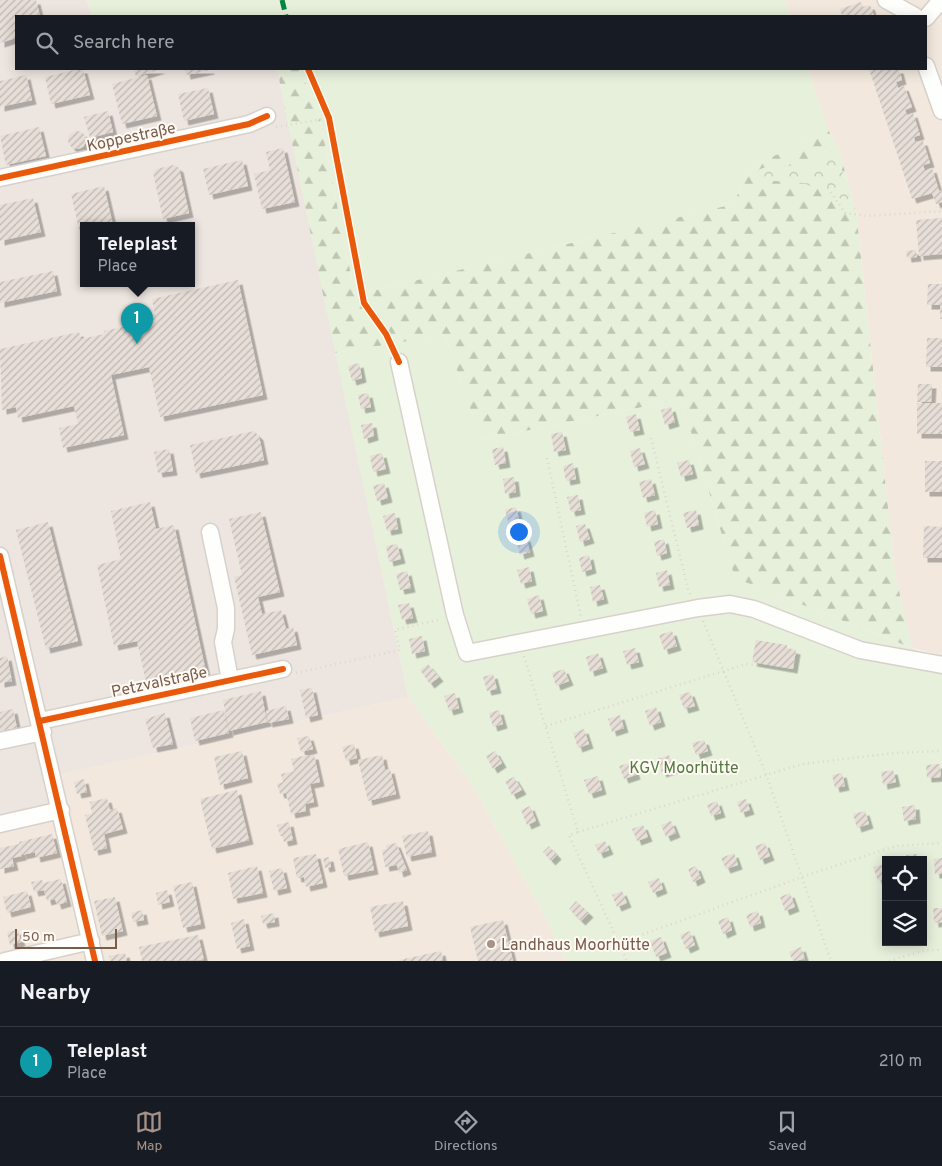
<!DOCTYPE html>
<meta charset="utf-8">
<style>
body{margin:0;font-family:Overpass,sans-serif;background:#242831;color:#f1f3f6}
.controls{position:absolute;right:15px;bottom:15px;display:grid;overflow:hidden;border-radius:0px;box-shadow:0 2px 12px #0003}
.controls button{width:45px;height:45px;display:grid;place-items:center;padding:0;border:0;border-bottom:1px solid #363941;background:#171b24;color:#f1f3f6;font:25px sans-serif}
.scale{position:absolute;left:15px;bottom:12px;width:102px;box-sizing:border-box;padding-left:5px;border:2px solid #7a5c4d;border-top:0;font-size:14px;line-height:18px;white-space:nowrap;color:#7a5c4d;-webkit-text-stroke:4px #fffaf3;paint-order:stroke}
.you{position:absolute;left:518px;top:531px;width:18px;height:18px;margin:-12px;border:4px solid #fff;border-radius:50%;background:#1a73e8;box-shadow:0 0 0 8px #1a73e833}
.badge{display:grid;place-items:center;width:32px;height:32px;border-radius:50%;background:#a69286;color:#fff;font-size:16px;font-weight:700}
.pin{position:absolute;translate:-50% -41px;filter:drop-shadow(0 1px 2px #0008)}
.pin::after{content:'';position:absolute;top:26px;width:18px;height:15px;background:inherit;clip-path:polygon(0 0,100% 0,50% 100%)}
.popup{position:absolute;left:80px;top:222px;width:115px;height:65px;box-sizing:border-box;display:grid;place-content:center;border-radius:0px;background:#171b24;filter:drop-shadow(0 1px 4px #0005);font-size:16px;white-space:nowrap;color:#9ea1a6}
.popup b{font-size:19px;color:#f1f3f6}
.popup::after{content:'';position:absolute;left:50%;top:100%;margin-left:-10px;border:10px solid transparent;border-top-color:#171b24}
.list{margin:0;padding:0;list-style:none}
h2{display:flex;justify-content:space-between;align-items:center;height:65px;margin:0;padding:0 20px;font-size:21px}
h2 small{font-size:16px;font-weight:400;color:#9ea1a6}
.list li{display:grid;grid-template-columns:32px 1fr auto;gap:15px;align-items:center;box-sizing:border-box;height:70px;padding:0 20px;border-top:1px solid #363941}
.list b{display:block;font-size:19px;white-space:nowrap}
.list p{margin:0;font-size:16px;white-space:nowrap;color:#9ea1a6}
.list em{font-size:16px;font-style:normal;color:#9ea1a6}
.icon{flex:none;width:28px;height:28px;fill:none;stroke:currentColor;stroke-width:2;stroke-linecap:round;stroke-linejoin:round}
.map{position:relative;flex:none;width:942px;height:961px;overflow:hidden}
.search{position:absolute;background:#171b24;box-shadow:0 2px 12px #0003;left:15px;right:15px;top:15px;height:55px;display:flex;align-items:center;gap:12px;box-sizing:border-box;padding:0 18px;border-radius:0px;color:#9ea1a6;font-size:19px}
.sheet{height:135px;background:#171b24}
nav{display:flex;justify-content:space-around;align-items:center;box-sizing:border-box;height:70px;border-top:1px solid #363941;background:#171b24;font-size:14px;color:#9ea1a6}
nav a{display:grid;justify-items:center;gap:2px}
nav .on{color:#a69286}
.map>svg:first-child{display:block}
.residential{fill:#f2e8de}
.industrial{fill:#ede5e0;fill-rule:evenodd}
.green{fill:#e7f0db;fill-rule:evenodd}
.forest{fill:url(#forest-firs)}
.park{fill:url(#park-crowns)}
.building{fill:url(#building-hatch);filter:url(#shadow)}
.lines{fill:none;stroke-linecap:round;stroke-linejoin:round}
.minor-casing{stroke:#d7d1cb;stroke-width:19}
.path{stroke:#dcd5d0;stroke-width:2.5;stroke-dasharray:1 4;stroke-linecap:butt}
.minor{stroke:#fefefd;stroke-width:16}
.quiet{stroke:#00873e;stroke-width:5;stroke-dasharray:10 5;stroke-linecap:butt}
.cycleway-casing{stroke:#fffaf3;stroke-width:9}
.cycleway{stroke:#e8590c;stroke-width:6}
.poi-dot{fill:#a69286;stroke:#fffaf3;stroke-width:2}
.labels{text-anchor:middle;stroke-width:4;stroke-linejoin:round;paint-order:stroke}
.street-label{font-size:16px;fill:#7a5c4d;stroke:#fffaf3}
.park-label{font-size:16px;fill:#537a41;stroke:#fffaf3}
.poi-label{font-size:16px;fill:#7a5c4d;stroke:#fffaf3;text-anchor:start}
</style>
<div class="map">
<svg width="942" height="961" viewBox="0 0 942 961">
<defs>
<pattern id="forest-firs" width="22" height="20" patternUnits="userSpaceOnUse" patternTransform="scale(1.25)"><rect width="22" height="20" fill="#e7f0db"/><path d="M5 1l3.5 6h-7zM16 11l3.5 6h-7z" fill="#c0c6b4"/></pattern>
<pattern id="park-crowns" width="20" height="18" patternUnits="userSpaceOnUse" patternTransform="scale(1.25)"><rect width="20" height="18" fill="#e7f0db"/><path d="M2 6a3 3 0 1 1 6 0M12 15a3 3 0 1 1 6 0" fill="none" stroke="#c0c6b4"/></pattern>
<pattern id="building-hatch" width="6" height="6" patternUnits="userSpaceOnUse" patternTransform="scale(1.25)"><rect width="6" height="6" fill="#e6ded7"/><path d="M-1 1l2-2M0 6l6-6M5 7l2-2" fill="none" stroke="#bfb7b1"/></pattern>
<filter id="shadow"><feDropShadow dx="4.5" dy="4.5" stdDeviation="0" flood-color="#0004"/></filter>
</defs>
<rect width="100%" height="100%" fill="#f9f5f0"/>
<path class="residential" d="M785,0H942V656L912,648L895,573L856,211L838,147L828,130L808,69H926V16H790Z
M408,697L473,786L550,926L566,961H0V819L44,778Z"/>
<path class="industrial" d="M0,0H87L92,16H16V69H277L408,697L44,778L50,808L0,819ZM83,225H191V283H83Z"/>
<path class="green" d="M87,0H785L790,16H92Z
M299,69H808L828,130L747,169L734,204L355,295L318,110Z
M445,335L481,440L681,399L735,578L942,660V961H566L550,926L473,786L408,697L335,353ZM886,860H923V942H886Z"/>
<path class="forest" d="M277,69H299L318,110L355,295L734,204L747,169L828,130L838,147L856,211L895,573L912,648L735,578L681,399L481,440L445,335L335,353Z"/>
<path class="park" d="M833,151L837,152L851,203L803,183L762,180L758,170C773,163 792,165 808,169L814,159Z"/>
<path class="building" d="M0,0H36L40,16H16V38L0,43Z
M861,2L863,7L870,5L874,16H842L840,9Z
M78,69H83L90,95L51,104L45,77Z
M134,69H161L136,77Z
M185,69H210V70L186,75Z
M869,69H899L902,80L896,82L898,88L904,86L912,107L905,110L907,115L913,113L920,135L914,137L915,142L923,141L930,163L923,165L925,171L932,168L939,191L942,190V202L936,204L932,193L912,199Z
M26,75L32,100L0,107V81Z
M147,75L157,116L122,124L112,84Z
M208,88L214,114L184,121L178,94Z
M108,111L113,132L90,138L84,117Z
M39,127L46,156L6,165L0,136Z
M68 140a9 9 0 1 1 18 0a9 9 0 1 1-18 0Z
M283,148L295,202L262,209L254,174L270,170L266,152Z
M242,160L248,186L209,195L203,169Z
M174,165L179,168L189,213L163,219L153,173L156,169Z
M104,186L113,225H83L82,243L71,194Z
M33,198L41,232L0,241V205Z
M942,218V254L919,256L916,220Z
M916,250L917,257L907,258L906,251Z
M53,271L57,291L0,303V282Z
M238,280L263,395L160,417L149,367L111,375L124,435L63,448L59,428L78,424L74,406L18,418L16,407L2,410L0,349L79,332L81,339L104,334V331L137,324L136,319L155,314L152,299Z
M928,284H942V319H940V305H927Z
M927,338H942V367H926Z
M359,363L362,378L352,381L348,366Z
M918,384H932L931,402H917Z
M368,393L371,407L361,409L358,395Z
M917,403H942V434H917Z
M671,407L675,422L665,425L661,410Z
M636,414L640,430L630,432L626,417Z
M372,423L374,436L364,439L361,425Z
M254,431L259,436L264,460L196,474L190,445Z
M562,432L566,450L554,452L551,434Z
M503,447L506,463L495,465L492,449Z
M640,448L645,464L634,467L630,451Z
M169,449L173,471L158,473L154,452Z
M382,453L386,469L373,472L370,456Z
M689,460L693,474L681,477L677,463Z
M925,461H942V492H925Z
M573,463L576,479L566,481L563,466Z
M514,477L516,492L505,494L503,479Z
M651,479L655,495L643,498L639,482Z
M384,483L388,498L377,501L373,486Z
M578,495L581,510L571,512L567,497Z
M150,502L156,529L174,525L206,672L190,675L191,681L148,691L137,641L114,646L97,565L121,559L111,511Z
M516,507L520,523L509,525L505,510Z
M655,510L658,524L647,527L644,513Z
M696,510L699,525L687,528L683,513Z
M261,512L280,592L258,597L262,614L281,610L286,629L293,627L297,645L252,655L234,577L242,575L229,519Z
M395,513L398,529L387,531L383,516Z
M48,522L78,641L46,649L16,530Z
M585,524L590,539L580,542L576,526Z
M924,526L942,527V558H923Z
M526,537L530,552L520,555L516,540Z
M664,539L667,553L657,556L654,542Z
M397,544L401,559L389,562L386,546Z
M589,555L592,569L582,572L579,558Z
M529,567L532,581L521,584L517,570Z
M667,570L670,585L659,587L656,573Z
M407,571L411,588L400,590L396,574Z
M600,585L604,599L593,602L590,587Z
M539,595L543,611L531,614L527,599Z
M409,603L413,618L402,620L398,605Z
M672,631L677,646L664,650L659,635Z
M422,636L425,651L412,654L409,639Z
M756,640L787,645V648L796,650L793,669L752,662Z
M635,648L639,662L627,665L623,651Z
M598,653L603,668L590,672L586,657Z
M7,656L12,681L0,683V658Z
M428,664L439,677L430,684L420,670Z
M564,669L569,681L556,686L552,673Z
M493,674L497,689L487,691L483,677Z
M312,688L318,715L306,718L300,690Z
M261,691L267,722L229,731L223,700Z
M690,692L695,706L684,709L679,695Z
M455,693L459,708L449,711L444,696Z
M286,706L289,719L268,723L266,711Z
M656,707L661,722L650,726L645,711Z
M13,709L17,728L0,731V712Z
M224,710L229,733L195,741L190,718Z
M499,710L503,724L493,727L489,713Z
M165,713L173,744L153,748L145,719Z
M620,715L624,728L612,732L608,719Z
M584,729L589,744L578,748L573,733Z
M309,736L313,749L301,752L297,738Z
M704,740L708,751L696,755L692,743Z
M354,744L357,758L346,761L342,747Z
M242,751L248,778L220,785L214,757Z
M495,751L502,763L493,769L486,756Z
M307,755H314L320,782L310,784L314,802L305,804L306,811L291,814L286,793L280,794L277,784L283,782L281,774L294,771L291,759Z
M382,755L385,770L390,769L396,794L368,801L358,760Z
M669,755L674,769L662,773L657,759Z
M632,762L636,775L624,779L619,766Z
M940,764L941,777L927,778L926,765Z
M893,770L896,782L883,785L881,772Z
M842,773L845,786L835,788L832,775Z
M598,776L602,790L589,794L584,780Z
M514,777L522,790L512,795L505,781Z
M84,779L87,792L77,794L74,782Z
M237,790L249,840L212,849L200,799Z
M107,798L110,810L117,808L123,829L104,834L107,848L94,851L85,815L92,814L90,802Z
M746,799L750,810L741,813L737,802Z
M717,801L721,813L711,816L707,805Z
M915,805L916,819L904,821L902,807Z
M530,806L536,821L527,825L521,810Z
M865,811L869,824L857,828L853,814Z
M671,821L676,833L666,837L661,825Z
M289,822L293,840L284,842L282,836H280L277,825Z
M643,825L648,837L637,841L632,829Z
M428,831L432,852L407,857L402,836Z
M52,834L57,853L36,858L35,852L22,855L19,842Z
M605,841L609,850L599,854L595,845Z
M368,842L374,870L344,876L338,849Z
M396,843L407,870L399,873L397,865L385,867L382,850L387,849L386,845Z
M765,843L770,856L760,860L755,846Z
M19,844L22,856L12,858L14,866L0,869V848Z
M549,846L557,855L551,861L543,852Z
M734,853L738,865L726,869L721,858Z
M316,854L323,883L306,887L304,877L297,878L293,858Z
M917,854V860H907L906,855Z
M329,857L331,867L325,868L323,858Z
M942,858V874H935L934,859Z
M883,864L886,878L878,881L873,867Z
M257,866L263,893L233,899L228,873Z
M696,866L701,878L693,882L688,869Z
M282,868L287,888L274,891L269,871Z
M659,878L663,889L653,893L648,882Z
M61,879L67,902L57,905L55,899L47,901L44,890L34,892L31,882L42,880L43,883Z
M192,882L201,924L183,928L173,886Z
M167,890L170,902L158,905L156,893Z
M27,891L31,907L7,913L3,897Z
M622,891L627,903L617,907L612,895Z
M790,893L795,907L785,911L780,897Z
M115,897L123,931L102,936L94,901Z
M403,901L408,926L375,933L370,907Z
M576,901L589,913L581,921L569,909Z
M933,908H942V922L934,923Z
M142,910L144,920L133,922L131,913Z
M758,911L761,923L750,927L746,915Z
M274,913L275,922L263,924L261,916Z
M728,917L732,930L723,934L718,921Z
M244,919L250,946L237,949L231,923Z
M503,920L513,961H478L470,927Z
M18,930L21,942L10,945L7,932Z
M690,931L695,945L686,949L680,935Z
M198,935L204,960L142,961L139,947Z
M661,937L667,953L656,957L650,941Z
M801,947L805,959L793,961L789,952Z
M441,951L443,961H399V960Z
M125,953L127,961H110L109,956Z"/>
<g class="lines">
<defs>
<path id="minor" d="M886,0L915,16
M926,18L936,6L942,3
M926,66L942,111
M0,178L249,124L267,116
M399,362L455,615L467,653L698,608L730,604L754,609L860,650L942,665
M210,532L226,608V629L223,642L230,680
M0,556L95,961
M40,721L283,669
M0,741L43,732
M0,824L61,810
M5,961L91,941"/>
</defs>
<use href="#minor" class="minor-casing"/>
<path class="path" d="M276,127L329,118
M828,188L845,213L867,216L942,211
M651,438L688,589L691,596
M547,458L581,617
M703,621L766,774L831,961
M524,656L578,832L569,835L627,961
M296,673L400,650L395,630L441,619
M546,726L746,664L761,666
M578,832L802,764L895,753L942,751
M619,943L802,877L895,846L942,843
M889,961L926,950H942"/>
<use href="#minor" class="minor"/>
<path class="quiet" d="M282,0L286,16"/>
<defs>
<path id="cycleway" d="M308,69L329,118L364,303L386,334L399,362
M0,178L249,124L267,116
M0,556L95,961
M40,721L283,669"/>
</defs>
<use href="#cycleway" class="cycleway-casing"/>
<use href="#cycleway" class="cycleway"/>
</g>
<circle class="poi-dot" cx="491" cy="944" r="5"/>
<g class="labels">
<g class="street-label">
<text transform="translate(131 136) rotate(-12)" y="6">Koppestraße</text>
<text transform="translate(159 681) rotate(-12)" y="6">Petzvalstraße</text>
</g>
<g class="park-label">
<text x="684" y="773">KGV Moorhütte</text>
</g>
<g class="poi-label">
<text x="501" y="950">Landhaus Moorhütte</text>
</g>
</g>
</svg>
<div class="controls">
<button><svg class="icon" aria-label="locate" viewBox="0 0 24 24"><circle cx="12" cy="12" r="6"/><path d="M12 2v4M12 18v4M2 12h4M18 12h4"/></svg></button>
<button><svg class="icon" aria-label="layers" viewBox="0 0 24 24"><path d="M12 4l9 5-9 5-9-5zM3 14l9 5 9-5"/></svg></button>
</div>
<div class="scale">50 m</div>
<div class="you"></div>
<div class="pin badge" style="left:137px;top:344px;background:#0f9aa8">1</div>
<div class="popup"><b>Teleplast</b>Place</div>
<div class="search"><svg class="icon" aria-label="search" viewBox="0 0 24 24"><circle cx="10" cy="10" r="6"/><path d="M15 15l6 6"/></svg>Search here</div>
</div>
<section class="sheet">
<h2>Nearby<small></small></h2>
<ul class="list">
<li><span class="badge" style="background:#0f9aa8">1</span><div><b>Teleplast</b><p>Place</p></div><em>210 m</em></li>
</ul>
</section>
<nav>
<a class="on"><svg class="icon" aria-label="map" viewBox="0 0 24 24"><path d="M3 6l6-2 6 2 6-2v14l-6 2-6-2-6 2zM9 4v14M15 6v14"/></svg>Map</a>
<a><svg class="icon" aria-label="directions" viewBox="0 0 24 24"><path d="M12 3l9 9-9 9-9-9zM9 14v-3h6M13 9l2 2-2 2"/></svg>Directions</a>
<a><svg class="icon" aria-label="saved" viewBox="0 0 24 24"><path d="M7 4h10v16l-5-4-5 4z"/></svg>Saved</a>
</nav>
